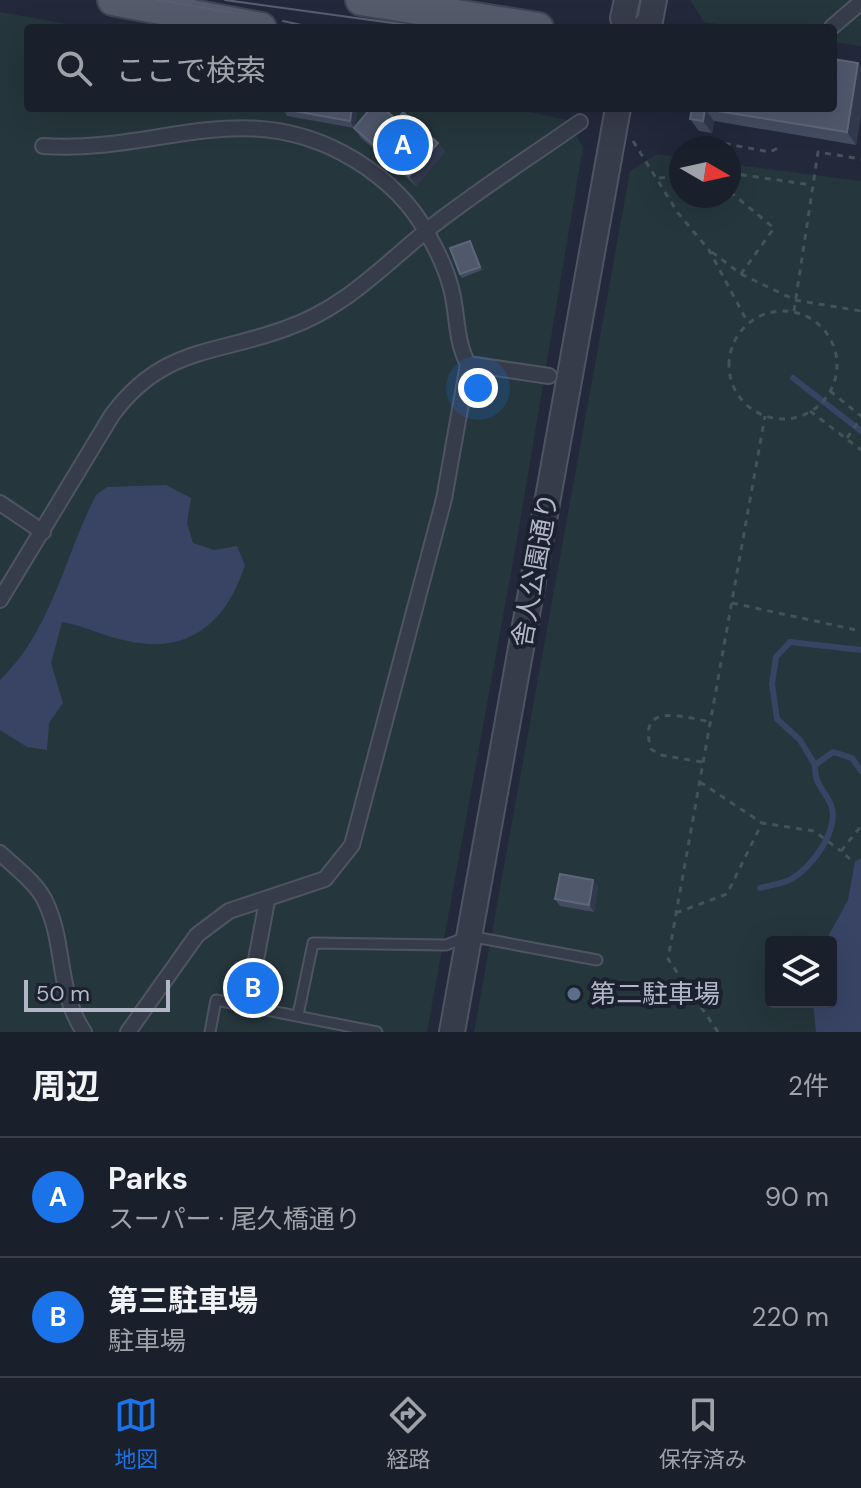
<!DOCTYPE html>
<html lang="ja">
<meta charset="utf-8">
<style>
body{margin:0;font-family:"DM Sans","Noto Sans JP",sans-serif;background:#272c38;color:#f1f3f6}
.controls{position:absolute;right:24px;bottom:24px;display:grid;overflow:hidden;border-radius:8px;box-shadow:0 8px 32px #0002}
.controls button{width:72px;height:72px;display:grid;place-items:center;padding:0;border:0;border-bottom:2px solid #383d48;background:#1a1f2c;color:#f1f3f6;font:40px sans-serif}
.compass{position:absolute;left:669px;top:136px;width:72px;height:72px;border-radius:50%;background:#1a1f2c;box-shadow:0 8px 32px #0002;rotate:99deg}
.scale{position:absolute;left:24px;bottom:20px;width:146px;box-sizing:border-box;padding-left:8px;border:4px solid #b2b7c7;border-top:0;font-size:22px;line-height:28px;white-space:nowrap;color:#b2b7c7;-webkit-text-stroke:6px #1c2130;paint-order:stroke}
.you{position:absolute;left:478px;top:388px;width:28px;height:28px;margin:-20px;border:6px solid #fff;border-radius:50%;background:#1a73e8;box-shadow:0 0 0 12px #1a73e833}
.badge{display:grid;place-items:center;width:52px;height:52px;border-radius:50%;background:#1a73e8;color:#fff;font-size:26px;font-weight:700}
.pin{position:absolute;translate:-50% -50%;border:4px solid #fff;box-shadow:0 2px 8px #0006}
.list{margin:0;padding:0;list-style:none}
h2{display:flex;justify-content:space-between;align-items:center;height:104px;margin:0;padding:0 32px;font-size:34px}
h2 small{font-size:26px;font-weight:400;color:#9fa2a9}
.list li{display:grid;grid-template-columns:52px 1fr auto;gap:24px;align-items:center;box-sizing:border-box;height:120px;padding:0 32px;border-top:2px solid #383d48}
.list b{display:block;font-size:30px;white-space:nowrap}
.list p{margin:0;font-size:26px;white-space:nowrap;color:#9fa2a9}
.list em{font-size:26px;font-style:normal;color:#9fa2a9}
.icon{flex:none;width:44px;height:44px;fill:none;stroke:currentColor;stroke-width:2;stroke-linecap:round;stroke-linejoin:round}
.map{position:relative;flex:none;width:861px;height:1032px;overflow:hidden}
.search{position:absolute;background:#1a1f2c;box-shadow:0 8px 32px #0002;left:24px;right:24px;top:24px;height:88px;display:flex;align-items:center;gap:20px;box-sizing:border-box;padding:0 28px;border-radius:8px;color:#9fa2a9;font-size:30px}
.sheet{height:344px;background:#1a1f2c}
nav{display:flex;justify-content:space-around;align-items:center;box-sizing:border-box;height:112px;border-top:2px solid #383d48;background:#1a1f2c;font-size:22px;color:#9fa2a9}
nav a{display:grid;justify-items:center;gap:4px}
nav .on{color:#1a73e8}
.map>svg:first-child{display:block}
.green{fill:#25363c;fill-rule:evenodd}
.water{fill:#394464}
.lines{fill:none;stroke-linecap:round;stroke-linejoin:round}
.stream{stroke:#394464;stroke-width:6}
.service-casing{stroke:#4f5463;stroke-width:13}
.pedestrian-casing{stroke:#4f5463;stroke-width:18}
.tertiary-casing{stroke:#4f5463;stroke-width:28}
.primary-casing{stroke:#404554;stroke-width:34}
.path{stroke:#435359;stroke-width:3;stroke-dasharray:6 6;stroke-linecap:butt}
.service{stroke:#373c4b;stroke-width:9}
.pedestrian{stroke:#373c4b;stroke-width:14}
.tertiary{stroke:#373c4b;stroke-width:24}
.primary{stroke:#555b6b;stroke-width:30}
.tram{stroke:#595f72;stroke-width:2}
.wall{fill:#444c61}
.shaded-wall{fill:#32394d}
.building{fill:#50586c;stroke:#5f667a;stroke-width:2}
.service-dot{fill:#5c6f8a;stroke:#1c2130;stroke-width:3}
.labels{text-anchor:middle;stroke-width:8;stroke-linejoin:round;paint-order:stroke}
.street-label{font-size:26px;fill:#b2b7c7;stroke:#1c2130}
.poi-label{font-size:26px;fill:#b2b7c7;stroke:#1c2130;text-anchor:start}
</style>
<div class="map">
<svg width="861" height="1032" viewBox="0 0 861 1032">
<rect width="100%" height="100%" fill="#23293b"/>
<path class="green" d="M690,0H861V46L833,42V28H743L704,22Z
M0,12L90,28H28V108H509L567,120L583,147L517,540L427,1032H0Z
M657,154L681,158V196H729V164L861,181V1032H474L630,171ZM771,942H831V1002H771Z"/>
<path class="water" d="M166,485L191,498L187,523L193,543L214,550L237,546L245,565C227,621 190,655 128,641C105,637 85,626 62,622L51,663L63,703L49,723L47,750L27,747L0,730V680C52,630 64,557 96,495L107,487Z
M861,859V1032H816L813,1002H831V942H825L848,900L855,861Z"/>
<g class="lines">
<path class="stream" d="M793,378L861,431
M815,765L800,740L777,719L772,684L776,657L790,642L861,650
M760,888C770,885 783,884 791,879C812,868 840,829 831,805C824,789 814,784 815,765L833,752L852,758L861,771"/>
<defs>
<path id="service" d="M298,1015L313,943L446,945L469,936L597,960
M210,1032L216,1000L377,1032"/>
<path id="pedestrian" d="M832,27L861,2
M43,146C158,154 245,93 355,160C384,178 411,203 427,233C437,250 446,269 451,288C458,314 455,340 468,364L549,376
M0,503L43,532
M0,600L112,415C163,346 215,355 287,328C344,308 381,268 426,231C475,192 529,158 580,122
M0,853C15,867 38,884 46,903C66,946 56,990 84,1032
M252,981L267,901
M128,1032L197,935L229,911L325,879L352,845L444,499L468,364"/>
<path id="tertiary" d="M626,28L623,18L627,0
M644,28L650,21L654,0
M452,1032L618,108"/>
<path id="primary" d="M113,0L261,28
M361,0L538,28"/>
</defs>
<use href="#service" class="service-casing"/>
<use href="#pedestrian" class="pedestrian-casing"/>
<use href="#tertiary" class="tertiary-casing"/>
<use href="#primary" class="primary-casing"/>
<path class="path" d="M701,139L770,152L782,146
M633,141L678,213L709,250L748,323
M729,173L812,185
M659,178L681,176
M712,252L741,274L774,228L729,191
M741,274L795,300L861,311
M794,311L818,152L861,159
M729 365a54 54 0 1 1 108 0a54 54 0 1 1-108 0Z
M830,391L861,416
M810,411L861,450
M847,438L861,418
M732,603L861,631
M702,762L661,755L651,749C637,701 683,717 711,722
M700,782L762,823
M850,859L841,851L861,826
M676,913L727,894L762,823L814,831L841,851
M718,1032L668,959L765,416"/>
<use href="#service" class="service"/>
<use href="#pedestrian" class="pedestrian"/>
<use href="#tertiary" class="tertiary"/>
<use href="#primary" class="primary"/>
<path class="tram" d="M157,0L240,14
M225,0L429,28
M283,21L315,28"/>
</g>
<path class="wall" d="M861,67V113L856,145L714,121L712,133L699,131L690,119L692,108Z
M283,108H358L354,127L397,120L438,143L445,152L416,186L361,138L354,128L287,116Z
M470,241L482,270L462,278L460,274Z
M593,880L598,886L594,912L560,906L555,899Z"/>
<path class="shaded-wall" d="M858,63L861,67V113L856,145L847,132Z
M352,108H358L354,128L350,121Z
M705,109L714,121L712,133L703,121Z
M438,143L445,152L416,186L409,176Z
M593,880L598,886L594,912L589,905Z"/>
<path class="building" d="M833,59L858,63L847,132L705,109L703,121L690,119L692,108H833Z
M283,108H352L350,121L283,109Z
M371,108H383L397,120L403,112L438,143L409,176L354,128Z
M470,241L480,267L460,274L450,248Z
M560,874L593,880L589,905L555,899Z"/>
<circle class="service-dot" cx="574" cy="994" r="8"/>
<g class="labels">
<g class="street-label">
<text transform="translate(535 570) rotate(-80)" y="9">舎人公園通り</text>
</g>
<g class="poi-label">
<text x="590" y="1003">第二駐車場</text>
</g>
</g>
</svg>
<div class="controls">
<button><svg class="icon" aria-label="layers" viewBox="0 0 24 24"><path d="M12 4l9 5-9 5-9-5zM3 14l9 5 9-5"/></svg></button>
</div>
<svg class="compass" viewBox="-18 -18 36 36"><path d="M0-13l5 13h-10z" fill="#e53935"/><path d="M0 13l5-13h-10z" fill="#9fa2a9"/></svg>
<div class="scale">50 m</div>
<div class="you"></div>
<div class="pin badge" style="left:403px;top:145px">A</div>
<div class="pin badge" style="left:253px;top:988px">B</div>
<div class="search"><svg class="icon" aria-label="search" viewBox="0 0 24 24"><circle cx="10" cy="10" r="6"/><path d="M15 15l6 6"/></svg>ここで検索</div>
</div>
<section class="sheet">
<h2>周辺<small>2件</small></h2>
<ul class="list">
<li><span class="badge">A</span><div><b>Parks</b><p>スーパー · 尾久橋通り</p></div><em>90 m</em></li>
<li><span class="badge">B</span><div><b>第三駐車場</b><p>駐車場</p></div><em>220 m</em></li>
</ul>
</section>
<nav>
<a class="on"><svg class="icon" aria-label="map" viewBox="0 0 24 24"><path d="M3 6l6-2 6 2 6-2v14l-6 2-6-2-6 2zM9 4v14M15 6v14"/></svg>地図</a>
<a><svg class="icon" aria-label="directions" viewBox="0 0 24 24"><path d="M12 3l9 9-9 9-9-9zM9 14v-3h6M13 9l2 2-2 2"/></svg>経路</a>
<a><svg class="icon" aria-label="saved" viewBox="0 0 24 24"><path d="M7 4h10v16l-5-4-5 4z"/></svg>保存済み</a>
</nav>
